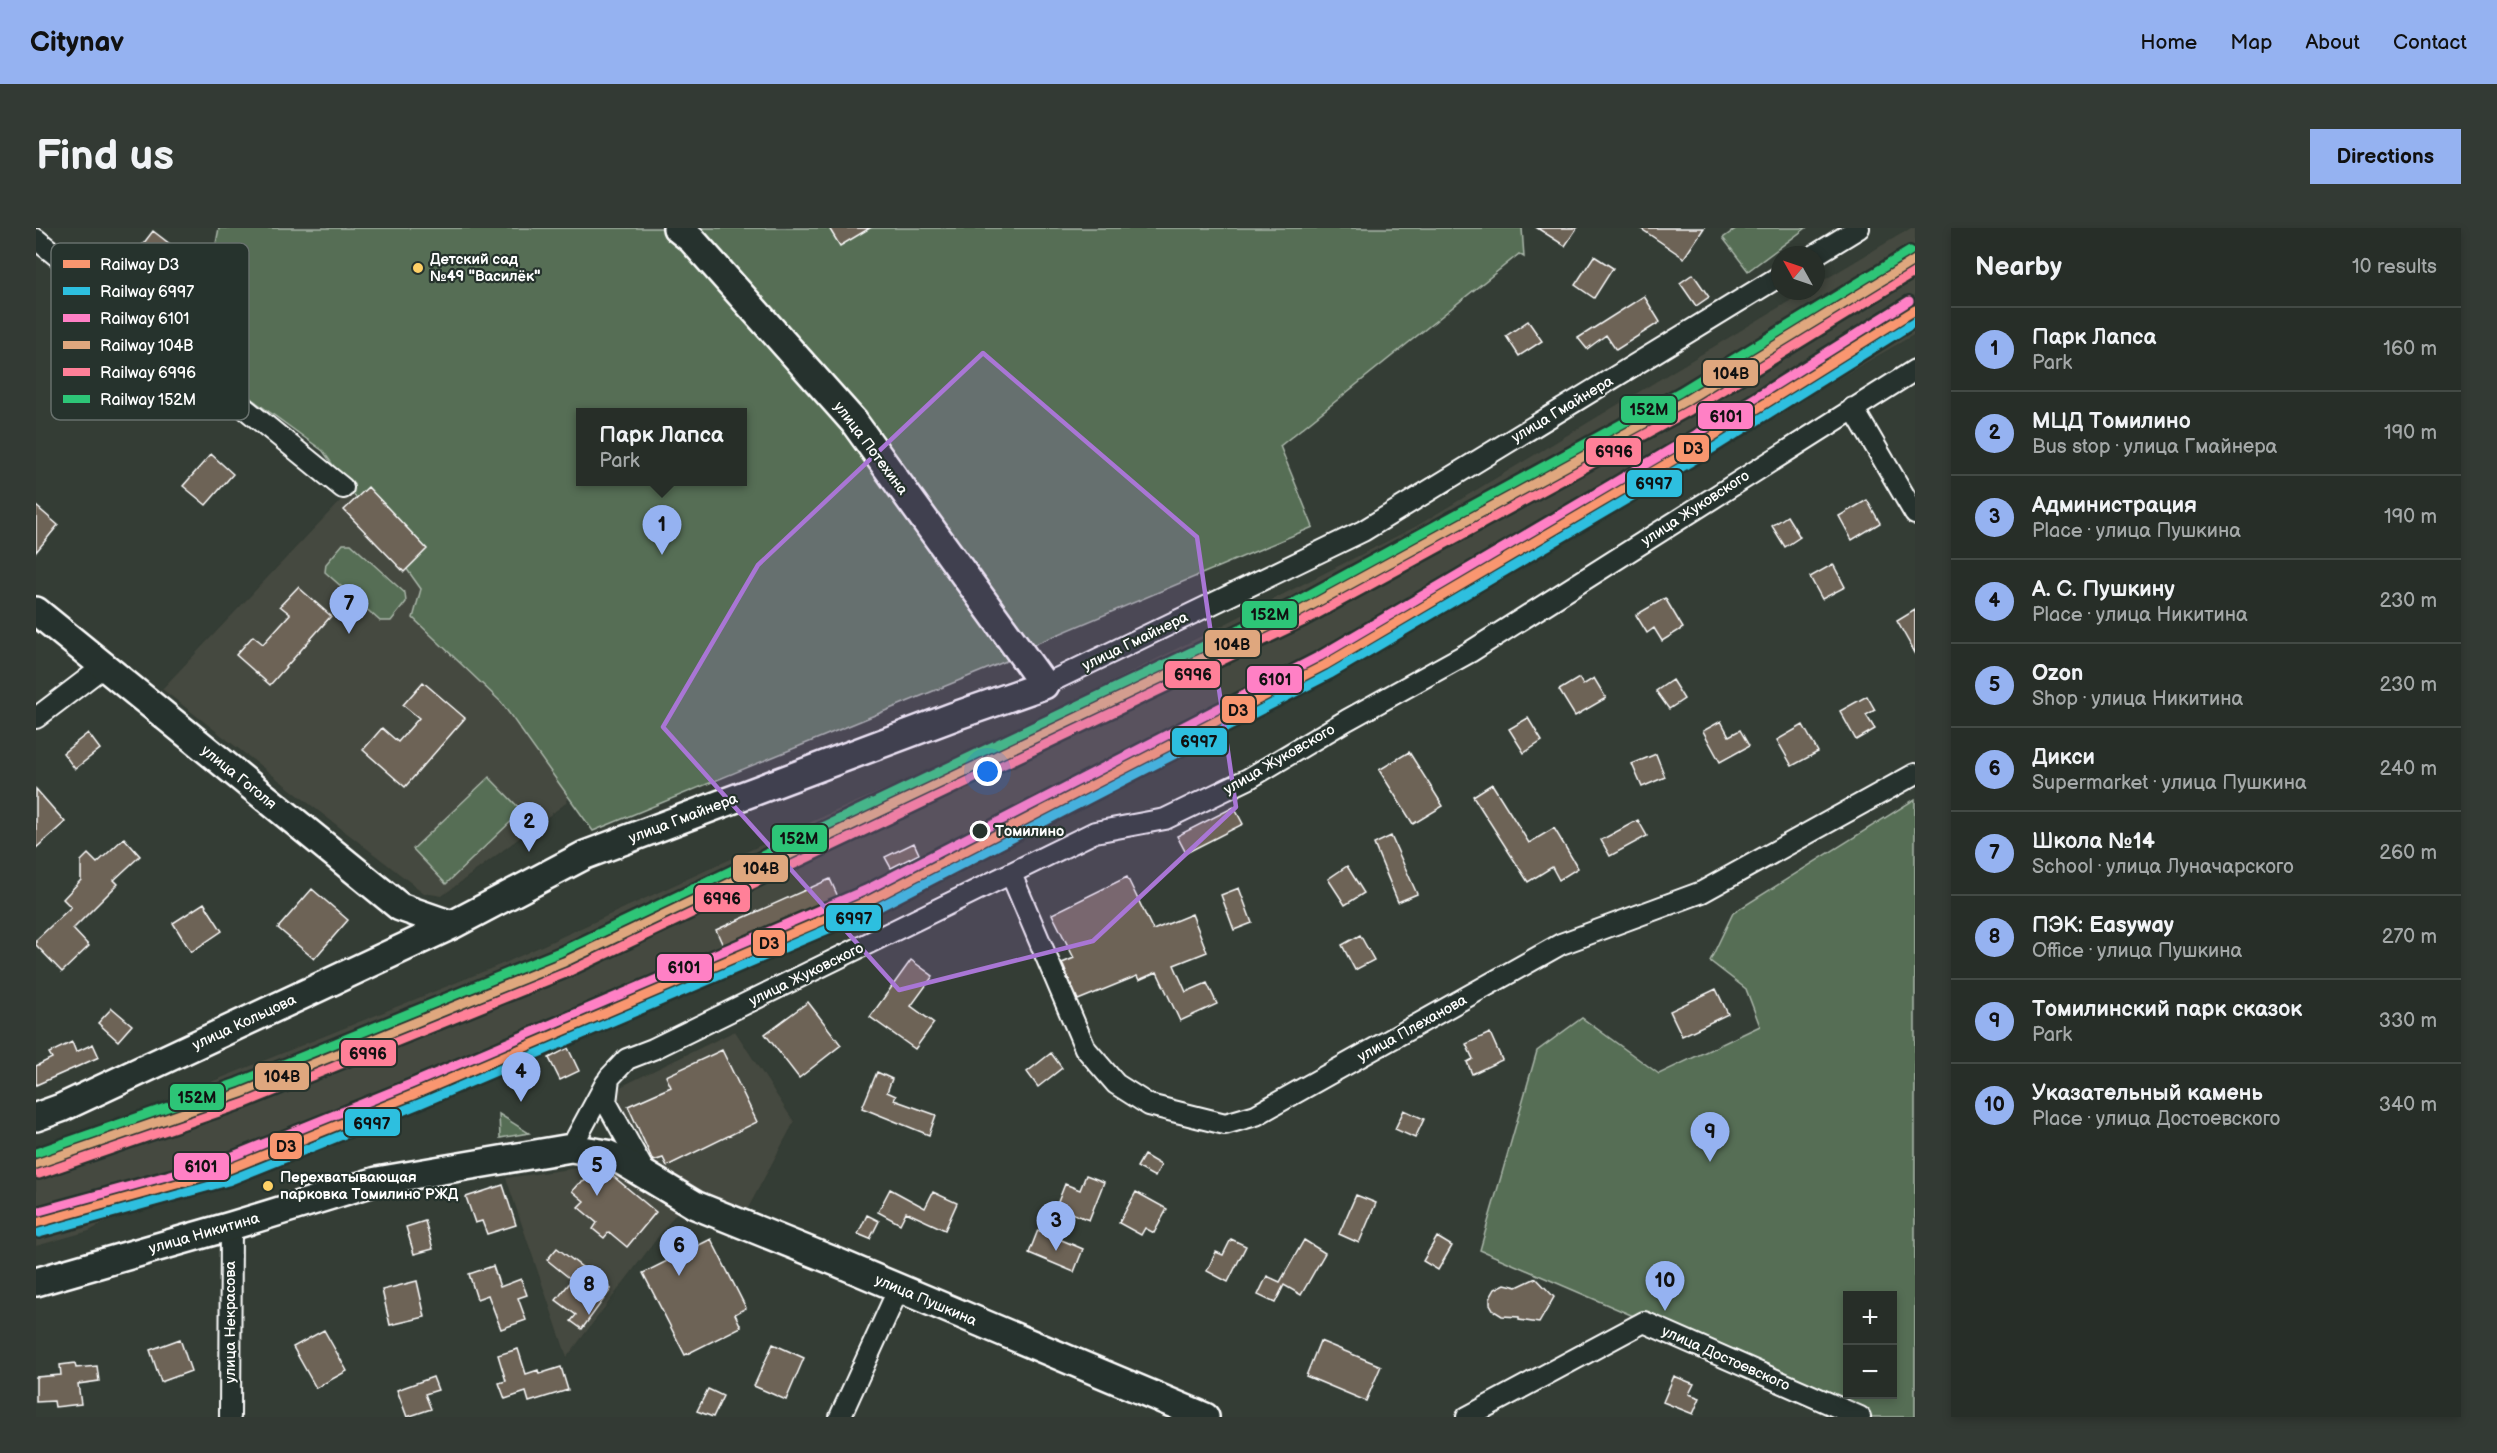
<!DOCTYPE html>
<meta charset="utf-8">
<style>
body{margin:0;font-family:"Balsamiq Sans",sans-serif;background:#333a34;color:#f1f3f6}
.controls{position:absolute;right:18px;bottom:18px;display:grid;overflow:hidden;border-radius:0px;box-shadow:0 3px 9px #0003}
.controls button{width:54px;height:54px;display:grid;place-items:center;padding:0;border:0;border-bottom:2px solid #434a45;background:#272e28;color:#f1f3f6;font:30px sans-serif}
.compass{position:absolute;left:1735px;top:18px;width:54px;height:54px;border-radius:50%;background:#272e28;box-shadow:0 3px 9px #0003;rotate:310deg}
.you{position:absolute;left:952px;top:544px;width:21px;height:21px;margin:-15px;border:4px solid #fff;border-radius:50%;background:#1a73e8;box-shadow:0 0 0 9px #1a73e833}
.badge{display:grid;place-items:center;width:39px;height:39px;border-radius:50%;background:#95b2f1;color:#111;font-size:20px;font-weight:700}
.pin{position:absolute;translate:-50% -50px;filter:drop-shadow(0 2px 3px #0008)}
.pin::after{content:'';position:absolute;top:32px;width:21px;height:18px;background:inherit;clip-path:polygon(0 0,100% 0,50% 100%)}
.popup{position:absolute;left:540px;top:180px;width:171px;height:78px;box-sizing:border-box;display:grid;place-content:center;border-radius:0px;background:#272e28;filter:drop-shadow(0 2px 4px #0005);font-size:20px;white-space:nowrap;color:#a4a8a8}
.popup b{font-size:22px;color:#f1f3f6}
.popup::after{content:'';position:absolute;left:50%;top:100%;margin-left:-12px;border:12px solid transparent;border-top-color:#272e28}
.list{margin:0;padding:0;list-style:none}
h2{display:flex;justify-content:space-between;align-items:center;height:78px;margin:0;padding:0 24px;font-size:26px}
h2 small{font-size:20px;font-weight:400;color:#a4a8a8}
.list li{display:grid;grid-template-columns:39px 1fr auto;gap:18px;align-items:center;box-sizing:border-box;height:84px;padding:0 24px;border-top:2px solid #434a45}
.list b{display:block;font-size:22px;white-space:nowrap}
.list p{margin:0;font-size:20px;white-space:nowrap;color:#a4a8a8}
.list em{font-size:20px;font-style:normal;color:#a4a8a8}
.map{position:relative;flex:none;width:1879px;height:1189px;overflow:hidden;border-radius:0px}
header{display:flex;align-items:center;gap:36px;box-sizing:border-box;height:84px;padding:0 30px;background:#95b2f1;color:#111}
header strong{font-size:28px}
nav{display:flex;gap:33px;margin-inline-start:auto;font-size:21px}
.intro{display:flex;align-items:center;justify-content:space-between;box-sizing:border-box;height:144px;padding:0 36px}
h1{margin:0;font-size:42px}
.button{padding:15px 27px;border-radius:0px;background:#95b2f1;color:#111;font-size:21px;font-weight:700}
main{display:flex;gap:36px;padding:0 36px}
aside{flex:1;background:#272e28;border-radius:0px;box-shadow:0 3px 9px #0003}
.map>svg:first-child{display:block}
.built{fill:#45483f}
.green{fill:#566e54;stroke:#aab6aa;stroke-width:1.5;fill-rule:evenodd}
.building{fill:#6d6357;stroke:#fff;stroke-width:1.5}
.lines{fill:none;stroke-linecap:round;stroke-linejoin:round}
.street-casing{stroke:#fff;stroke-width:24}
.secondary-casing{stroke:#fff;stroke-width:32}
.street{stroke:#26332d;stroke-width:20}
.secondary{stroke:#26332d;stroke-width:27}
.rail-1-casing{stroke:#26332d;stroke-width:14}
.rail-2-casing{stroke:#26332d;stroke-width:14}
.rail-3-casing{stroke:#26332d;stroke-width:14}
.rail-4-casing{stroke:#26332d;stroke-width:14}
.rail-5-casing{stroke:#26332d;stroke-width:14}
.rail-6-casing{stroke:#26332d;stroke-width:14}
.rail-1{stroke:#f9966f;stroke-width:9}
.rail-2{stroke:#2dbfdf;stroke-width:9}
.rail-3{stroke:#ff80c5;stroke-width:9}
.rail-4{stroke:#dfa77e;stroke-width:9}
.rail-5{stroke:#ff8098;stroke-width:9}
.rail-6{stroke:#2dc577;stroke-width:9}
.marked{fill:#a976d5;fill-opacity:0.2;stroke:#a976d5;stroke-width:4.5;stroke-linejoin:round}
.poi-dot{fill:#ffd166;stroke:#26332d;stroke-width:2}
.stop-dot{fill:#26332d;stroke:#fff;stroke-width:3}
.labels{text-anchor:middle;stroke-width:4.5;stroke-linejoin:round;paint-order:stroke}
.poi-label{font-size:15px;font-weight:bold;fill:#fff;stroke:#26332d;text-anchor:start}
.street-label{font-size:15px;fill:#fff;stroke:#26332d}
.stop-label{font-size:15px;font-weight:bold;fill:#fff;stroke:#26332d;text-anchor:start}
.key{fill:#26332d;stroke:#67706c;stroke-width:1.5}
.key-label{font-size:16px;fill:#fff}
.line-badge{stroke:#26332d;stroke-width:2}
.pale-badge-label{font-size:16px;text-anchor:middle;font-weight:bold;fill:#111}
</style>
<header>
<strong>Citynav</strong>
<nav><a>Home</a><a>Map</a><a>About</a><a>Contact</a></nav>
</header>
<div class="intro"><h1>Find us</h1><a class="button">Directions</a></div>
<main>
<div class="map">
<svg width="1879" height="1189" viewBox="0 0 1879 1189">
<rect width="100%" height="100%" fill="#343d35"/>
<filter id="ink" filterUnits="userSpaceOnUse"><feTurbulence type="fractalNoise" baseFrequency=".0167" numOctaves="2"/><feDisplacementMap in="SourceGraphic" scale="12" xChannelSelector="R" yChannelSelector="G"/><feConvolveMatrix kernelMatrix="1 2 1 2 8 2 1 2 1" color-interpolation-filters="sRGB"/></filter>
<g filter="url(#ink)">
<path class="built" d="M1875,0H1879V106L1429,367L992,609L413,862L188,952L75,991L53,1003L0,1018V925L471,734L797,584L956,515L1379,299L1770,63H1780V57Z
M324,252L541,546L530,575L406,668L388,665L126,461Z
M699,803L758,894L711,982L618,942L578,862Z
M541,940L577,946L644,980L531,1129L470,950Z"/>
<path class="green" d="M183,0H1486L1488,29L1483,26L1244,218L1277,299L973,427L975,431L557,603L465,474L377,390L385,361L287,223L158,129ZM545,184H707V254H545Z
M1701,0H1770L1712,43L1687,10Z
M307,316H315L369,365L370,374L355,393H344L289,344L290,336Z
M453,549L486,583L410,656L377,621Z
M1879,571V1189H1832L1444,1022L1501,823L1546,790L1623,846L1724,798L1710,761L1674,733L1697,685ZM1812,1068H1856V1166H1812Z
M463,886L493,905L464,910Z"/>
<path class="building" d="M793,0H834L804,18Z
M1501,0H1541L1529,18Z
M1604,0H1668L1648,30Z
M117,3L147,26L127,52L97,29Z
M1558,28L1577,40L1558,70L1539,57Z
M1657,46L1673,69L1660,78L1644,55Z
M1608,68L1624,94L1580,122L1570,107L1551,121L1542,110Z
M1492,93L1506,113L1483,128L1470,108Z
M67,134L88,149L63,185L42,170Z
M175,226L197,246L170,277L147,258Z
M332,259L391,321L368,344L308,282Z
M1831,272L1844,295L1816,312L1803,288Z
M0,278L22,297L0,324Z
M1751,288L1764,309L1749,319L1736,298Z
M1797,336L1809,359L1786,371L1774,349Z
M262,359L295,388L234,457L200,427L217,408L227,416L254,386L244,378Z
M1629,370L1647,400L1626,413L1618,400L1611,405L1600,387Z
M1879,382V425L1861,393Z
M1543,450L1547,457L1558,450L1570,470L1539,488L1523,462Z
M1636,452L1648,471L1633,481L1620,463Z
M387,454L429,490L369,559L327,522L346,500L362,514L383,490L367,477Z
M1831,468L1839,482L1830,487L1839,501L1820,512L1804,483Z
M1492,490L1506,513L1488,525L1473,501Z
M1685,493L1693,508L1704,502L1713,518L1684,534L1667,503Z
M1767,497L1782,524L1756,538L1741,512Z
M52,505L64,521L39,541L27,525Z
M1373,524L1407,578L1377,596L1343,542Z
M1620,526L1629,549L1606,559L1596,536Z
M1456,556L1493,615L1518,600L1542,640L1523,652L1516,639L1492,654L1437,568Z
M0,561L29,594L0,620Z
M1198,579L1207,596L1150,625L1141,608Z
M1602,592L1611,608L1574,628L1565,612Z
M1355,608L1381,666L1362,674L1338,616Z
M88,610L104,628L78,652L82,656L37,701L53,718L26,744L0,717V712L35,679L27,671L45,652V633L52,626L61,635Z
M878,615L883,626L855,640L849,629Z
M1311,638L1328,665L1309,677L1292,651Z
M1091,649L1117,702L1156,686L1171,724L1138,737L1150,764L1171,755L1181,776L1144,793L1121,744L1103,752L1101,748L1042,772L1026,735L1038,730L1016,686Z
M794,651L803,671L689,722L680,702Z
M1203,660L1216,695L1198,702L1185,667Z
M276,661L312,692L278,731L242,700Z
M168,675L186,703L155,724L137,695Z
M1324,707L1338,732L1319,742L1306,717Z
M875,732L897,748L875,778L898,795L879,821L834,789Z
M1680,761L1692,786L1646,808L1634,783Z
M772,774L805,817L763,850L729,806Z
M76,780L96,797L82,813L62,795Z
M1454,805L1466,832L1436,846L1431,834L1437,831L1430,816Z
M36,814L40,824L57,816L63,829L0,857V838L16,830L13,825Z
M532,820L543,843L524,852L513,830Z
M686,822L721,894L631,938L627,930L617,933L592,878L635,859L630,848Z
M1015,825L1026,840L1002,859L991,844Z
M841,844L856,851L851,864L860,868L858,872L900,887L893,907L826,880Z
M1368,882L1388,891L1379,910L1359,901Z
M1108,927L1125,937L1119,949L1101,939Z
M572,944L620,984L591,1019L573,1004L568,1010L557,1001L561,995L542,979L548,973L536,963L542,956L561,947L566,952Z
M1050,947L1068,954L1053,992L1020,979L1029,956L1044,962Z
M467,957L480,997L451,1006L446,993L439,995L430,969Z
M854,961L889,980L897,964L921,975L909,1002L870,984L864,996L842,984Z
M1100,964L1131,981L1118,1005L1109,1000L1105,1007L1083,995Z
M1320,967L1340,975L1323,1015L1303,1006Z
M831,987L843,993L834,1011L822,1006Z
M389,993L397,1021L378,1026L370,999Z
M1002,1002L1047,1021L1038,1044L993,1025Z
M1401,1009L1416,1018L1402,1042L1387,1033Z
M675,1011L710,1080L699,1086L705,1099L649,1127L607,1045Z
M1195,1011L1210,1018L1192,1054L1171,1043L1180,1024L1187,1027Z
M1268,1012L1289,1025L1265,1067L1248,1057L1239,1075L1222,1067L1231,1048L1244,1054Z
M521,1020L575,1061L546,1101L535,1093L540,1087L520,1072L536,1052L511,1032Z
M457,1038L464,1059L485,1051L491,1067L482,1070L490,1092L465,1101L452,1067L441,1071L433,1046Z
M1500,1050L1518,1069L1503,1095L1483,1092V1089L1466,1088L1458,1083L1454,1076V1070L1459,1061L1469,1056L1481,1059Z
M381,1053L389,1089L354,1097L346,1062Z
M288,1102L311,1143L280,1160L257,1119Z
M144,1111L155,1143L125,1154L114,1122Z
M1284,1113L1345,1138L1330,1173L1270,1148Z
M737,1116L768,1130L750,1172L718,1158Z
M482,1121L490,1146L502,1142L503,1146L525,1139L532,1162L493,1174L490,1164L469,1171L463,1155L470,1153L462,1127Z
M39,1135L40,1140L61,1138L63,1153L42,1156L45,1176L19,1179L18,1173L0,1174V1149L25,1147L24,1137Z
M1638,1148L1658,1156L1653,1166L1664,1170L1657,1186L1627,1174Z
M397,1149L402,1162L389,1166L395,1181L371,1189L361,1162Z
M672,1161L687,1168L677,1189L661,1183Z"/>
<g class="lines">
<defs>
<path id="street" d="M0,11L307,260
M1779,27L1823,0
M1817,180L1879,286
M1008,457L1327,303L1744,48
M0,490L67,439
M975,646L1049,820L1080,856L1113,877L1189,896L1220,887L1525,716L1666,664L1879,546
M535,920L570,855
M610,946L570,874L573,850L591,831L617,821L1059,604L1129,591L1212,551L1311,492L1434,424L1879,142
M194,1189L195,998
M804,1189L863,1060
M1431,1189L1608,1094L1824,1189"/>
<path id="secondary" d="M0,383L364,679L416,697
M0,889L25,880L416,697L549,627L919,488L1008,457L818,194L656,12L641,0
M0,1054L195,998L341,953L535,920L571,926L586,933L659,977L803,1035L1169,1189"/>
</defs>
<use href="#street" class="street-casing"/>
<use href="#secondary" class="secondary-casing"/>
<use href="#street" class="street"/>
<use href="#secondary" class="secondary"/>
<defs>
<path id="rail-1" d="M0,995L188,943L379,866L834,672L1289,437L1666,215L1879,82"/>
<path id="rail-2" d="M3,1005L192,953L383,876L839,681L1294,446L1671,224L1879,94"/>
<path id="rail-3" d="M0,984L185,933L375,856L830,662L1284,428L1661,206L1873,73"/>
<path id="rail-4" d="M0,936L205,865L528,734L1261,385L1649,173L1879,32"/>
<path id="rail-5" d="M3,946L209,875L532,744L1266,394L1654,182L1879,44"/>
<path id="rail-6" d="M0,925L201,855L524,724L1256,376L1644,164L1874,23"/>
</defs>
<use href="#rail-1" class="rail-1-casing"/>
<use href="#rail-2" class="rail-2-casing"/>
<use href="#rail-3" class="rail-3-casing"/>
<use href="#rail-4" class="rail-4-casing"/>
<use href="#rail-5" class="rail-5-casing"/>
<use href="#rail-6" class="rail-6-casing"/>
<use href="#rail-1" class="rail-1"/>
<use href="#rail-2" class="rail-2"/>
<use href="#rail-3" class="rail-3"/>
<use href="#rail-4" class="rail-4"/>
<use href="#rail-5" class="rail-5"/>
<use href="#rail-6" class="rail-6"/>
</g>
</g>
<path class="marked" d="M947,125L1161,309L1200,579L1057,713L863,762L627,499L722,337Z"/>
<g class="poi-dot">
<circle cx="382" cy="40" r="6"/>
<circle cx="232" cy="958" r="6"/>
</g>
<circle class="stop-dot" cx="944" cy="603" r="9"/>
<g class="labels">
<g class="poi-label">
<text x="394" y="36">Детский сад<tspan x="394" dy="17">№49 "Василёк"</tspan></text>
<text x="244" y="954">Перехватывающая<tspan x="244" dy="17">парковка Томилино РЖД</tspan></text>
</g>
<g class="street-label">
<text transform="translate(1526 181) rotate(-31)" y="5">улица Гмайнера</text>
<text transform="translate(835 220) rotate(53)" y="5">улица Потехина</text>
<text transform="translate(1659 280) rotate(-33)" y="5">улица Жуковского</text>
<text transform="translate(1099 413) rotate(-26)" y="5">улица Гмайнера</text>
<text transform="translate(1243 531) rotate(-30)" y="5">улица Жуковского</text>
<text transform="translate(203 549) rotate(39)" y="5">улица Гоголя</text>
<text transform="translate(647 590) rotate(-21)" y="5">улица Гмайнера</text>
<text transform="translate(770 746) rotate(-26)" y="5">улица Жуковского</text>
<text transform="translate(208 794) rotate(-25)" y="5">улица Кольцова</text>
<text transform="translate(1376 800) rotate(-29)" y="5">улица Плеханова</text>
<text transform="translate(168 1005) rotate(-16)" y="5">улица Никитина</text>
<text transform="translate(890 1072) rotate(23)" y="5">улица Пушкина</text>
<text transform="translate(194 1094) rotate(-90)" y="5">улица Некрасова</text>
<text transform="translate(1690 1130) rotate(24)" y="5">улица Достоевского</text>
</g>
<g class="stop-label">
<text x="959" y="608">Томилино</text>
</g>
</g>
<rect x="15" y="15" width="198" height="177" rx="9" class="key"/>
<rect x="27" y="32" width="27" height="8" fill="#f9966f"/>
<rect x="27" y="59" width="27" height="8" fill="#2dbfdf"/>
<rect x="27" y="86" width="27" height="8" fill="#ff80c5"/>
<rect x="27" y="113" width="27" height="8" fill="#dfa77e"/>
<rect x="27" y="140" width="27" height="8" fill="#ff8098"/>
<rect x="27" y="167" width="27" height="8" fill="#2dc577"/>
<g class="key-label">
<text x="64" y="42">Railway D3</text>
<text x="64" y="69">Railway 6997</text>
<text x="64" y="96">Railway 6101</text>
<text x="64" y="123">Railway 104В</text>
<text x="64" y="150">Railway 6996</text>
<text x="64" y="177">Railway 152М</text>
</g>
<g class="line-badge">
<rect x="1666" y="131" width="57" height="28" rx="6" fill="#dfa77e"/>
<rect x="1584" y="167" width="57" height="29" rx="6" fill="#2dc577"/>
<rect x="1661" y="174" width="57" height="28" rx="6" fill="#ff80c5"/>
<rect x="1639" y="206" width="35" height="29" rx="6" fill="#f9966f"/>
<rect x="1549" y="209" width="57" height="29" rx="6" fill="#ff8098"/>
<rect x="1590" y="241" width="57" height="29" rx="6" fill="#2dbfdf"/>
<rect x="1205" y="372" width="57" height="29" rx="6" fill="#2dc577"/>
<rect x="1168" y="401" width="57" height="29" rx="6" fill="#dfa77e"/>
<rect x="1128" y="432" width="57" height="29" rx="6" fill="#ff8098"/>
<rect x="1210" y="437" width="57" height="29" rx="6" fill="#ff80c5"/>
<rect x="1185" y="467" width="35" height="29" rx="6" fill="#f9966f"/>
<rect x="1135" y="499" width="57" height="29" rx="6" fill="#2dbfdf"/>
<rect x="735" y="596" width="57" height="29" rx="6" fill="#2dc577"/>
<rect x="696" y="626" width="57" height="29" rx="6" fill="#dfa77e"/>
<rect x="658" y="656" width="57" height="29" rx="6" fill="#ff8098"/>
<rect x="789" y="676" width="57" height="28" rx="6" fill="#2dbfdf"/>
<rect x="716" y="701" width="34" height="28" rx="6" fill="#f9966f"/>
<rect x="620" y="725" width="57" height="29" rx="6" fill="#ff80c5"/>
<rect x="304" y="811" width="57" height="28" rx="6" fill="#ff8098"/>
<rect x="218" y="834" width="56" height="29" rx="6" fill="#dfa77e"/>
<rect x="133" y="855" width="56" height="28" rx="6" fill="#2dc577"/>
<rect x="308" y="880" width="57" height="29" rx="6" fill="#2dbfdf"/>
<rect x="233" y="904" width="34" height="28" rx="6" fill="#f9966f"/>
<rect x="137" y="924" width="57" height="29" rx="6" fill="#ff80c5"/>
</g>
<g class="pale-badge-label">
<text x="1695" y="151">104В</text>
<text x="1613" y="187">152М</text>
<text x="1690" y="194">6101</text>
<text x="1657" y="226">D3</text>
<text x="1578" y="229">6996</text>
<text x="1618" y="261">6997</text>
<text x="1234" y="392">152М</text>
<text x="1196" y="422">104В</text>
<text x="1157" y="452">6996</text>
<text x="1239" y="457">6101</text>
<text x="1202" y="488">D3</text>
<text x="1163" y="519">6997</text>
<text x="763" y="616">152М</text>
<text x="725" y="646">104В</text>
<text x="686" y="676">6996</text>
<text x="818" y="696">6997</text>
<text x="733" y="721">D3</text>
<text x="648" y="745">6101</text>
<text x="332" y="831">6996</text>
<text x="246" y="854">104В</text>
<text x="161" y="875">152М</text>
<text x="336" y="901">6997</text>
<text x="250" y="924">D3</text>
<text x="165" y="944">6101</text>
</g>
</svg>
<div class="controls">
<button>+</button>
<button>−</button>
</div>
<svg class="compass" viewBox="-18 -18 36 36"><path d="M0-13l5 13h-10z" fill="#e53935"/><path d="M0 13l5-13h-10z" fill="#a4a8a8"/></svg>
<div class="you"></div>
<div class="pin badge" style="left:626px;top:327px">1</div>
<div class="popup"><b>Парк Лапса</b>Park</div>
<div class="pin badge" style="left:493px;top:624px">2</div>
<div class="pin badge" style="left:1020px;top:1023px">3</div>
<div class="pin badge" style="left:485px;top:874px">4</div>
<div class="pin badge" style="left:561px;top:968px">5</div>
<div class="pin badge" style="left:643px;top:1048px">6</div>
<div class="pin badge" style="left:313px;top:406px">7</div>
<div class="pin badge" style="left:553px;top:1087px">8</div>
<div class="pin badge" style="left:1674px;top:934px">9</div>
<div class="pin badge" style="left:1629px;top:1083px">10</div>
</div>
<aside>
<h2>Nearby<small>10 results</small></h2>
<ul class="list">
<li><span class="badge">1</span><div><b>Парк Лапса</b><p>Park</p></div><em>160 m</em></li>
<li><span class="badge">2</span><div><b>МЦД Томилино</b><p>Bus stop · улица Гмайнера</p></div><em>190 m</em></li>
<li><span class="badge">3</span><div><b>Администрация</b><p>Place · улица Пушкина</p></div><em>190 m</em></li>
<li><span class="badge">4</span><div><b>А. С. Пушкину</b><p>Place · улица Никитина</p></div><em>230 m</em></li>
<li><span class="badge">5</span><div><b>Ozon</b><p>Shop · улица Никитина</p></div><em>230 m</em></li>
<li><span class="badge">6</span><div><b>Дикси</b><p>Supermarket · улица Пушкина</p></div><em>240 m</em></li>
<li><span class="badge">7</span><div><b>Школа №14</b><p>School · улица Луначарского</p></div><em>260 m</em></li>
<li><span class="badge">8</span><div><b>ПЭК: Easyway</b><p>Office · улица Пушкина</p></div><em>270 m</em></li>
<li><span class="badge">9</span><div><b>Томилинский парк сказок</b><p>Park</p></div><em>330 m</em></li>
<li><span class="badge">10</span><div><b>Указательный камень</b><p>Place · улица Достоевского</p></div><em>340 m</em></li>
</ul>
</aside>
</main>
